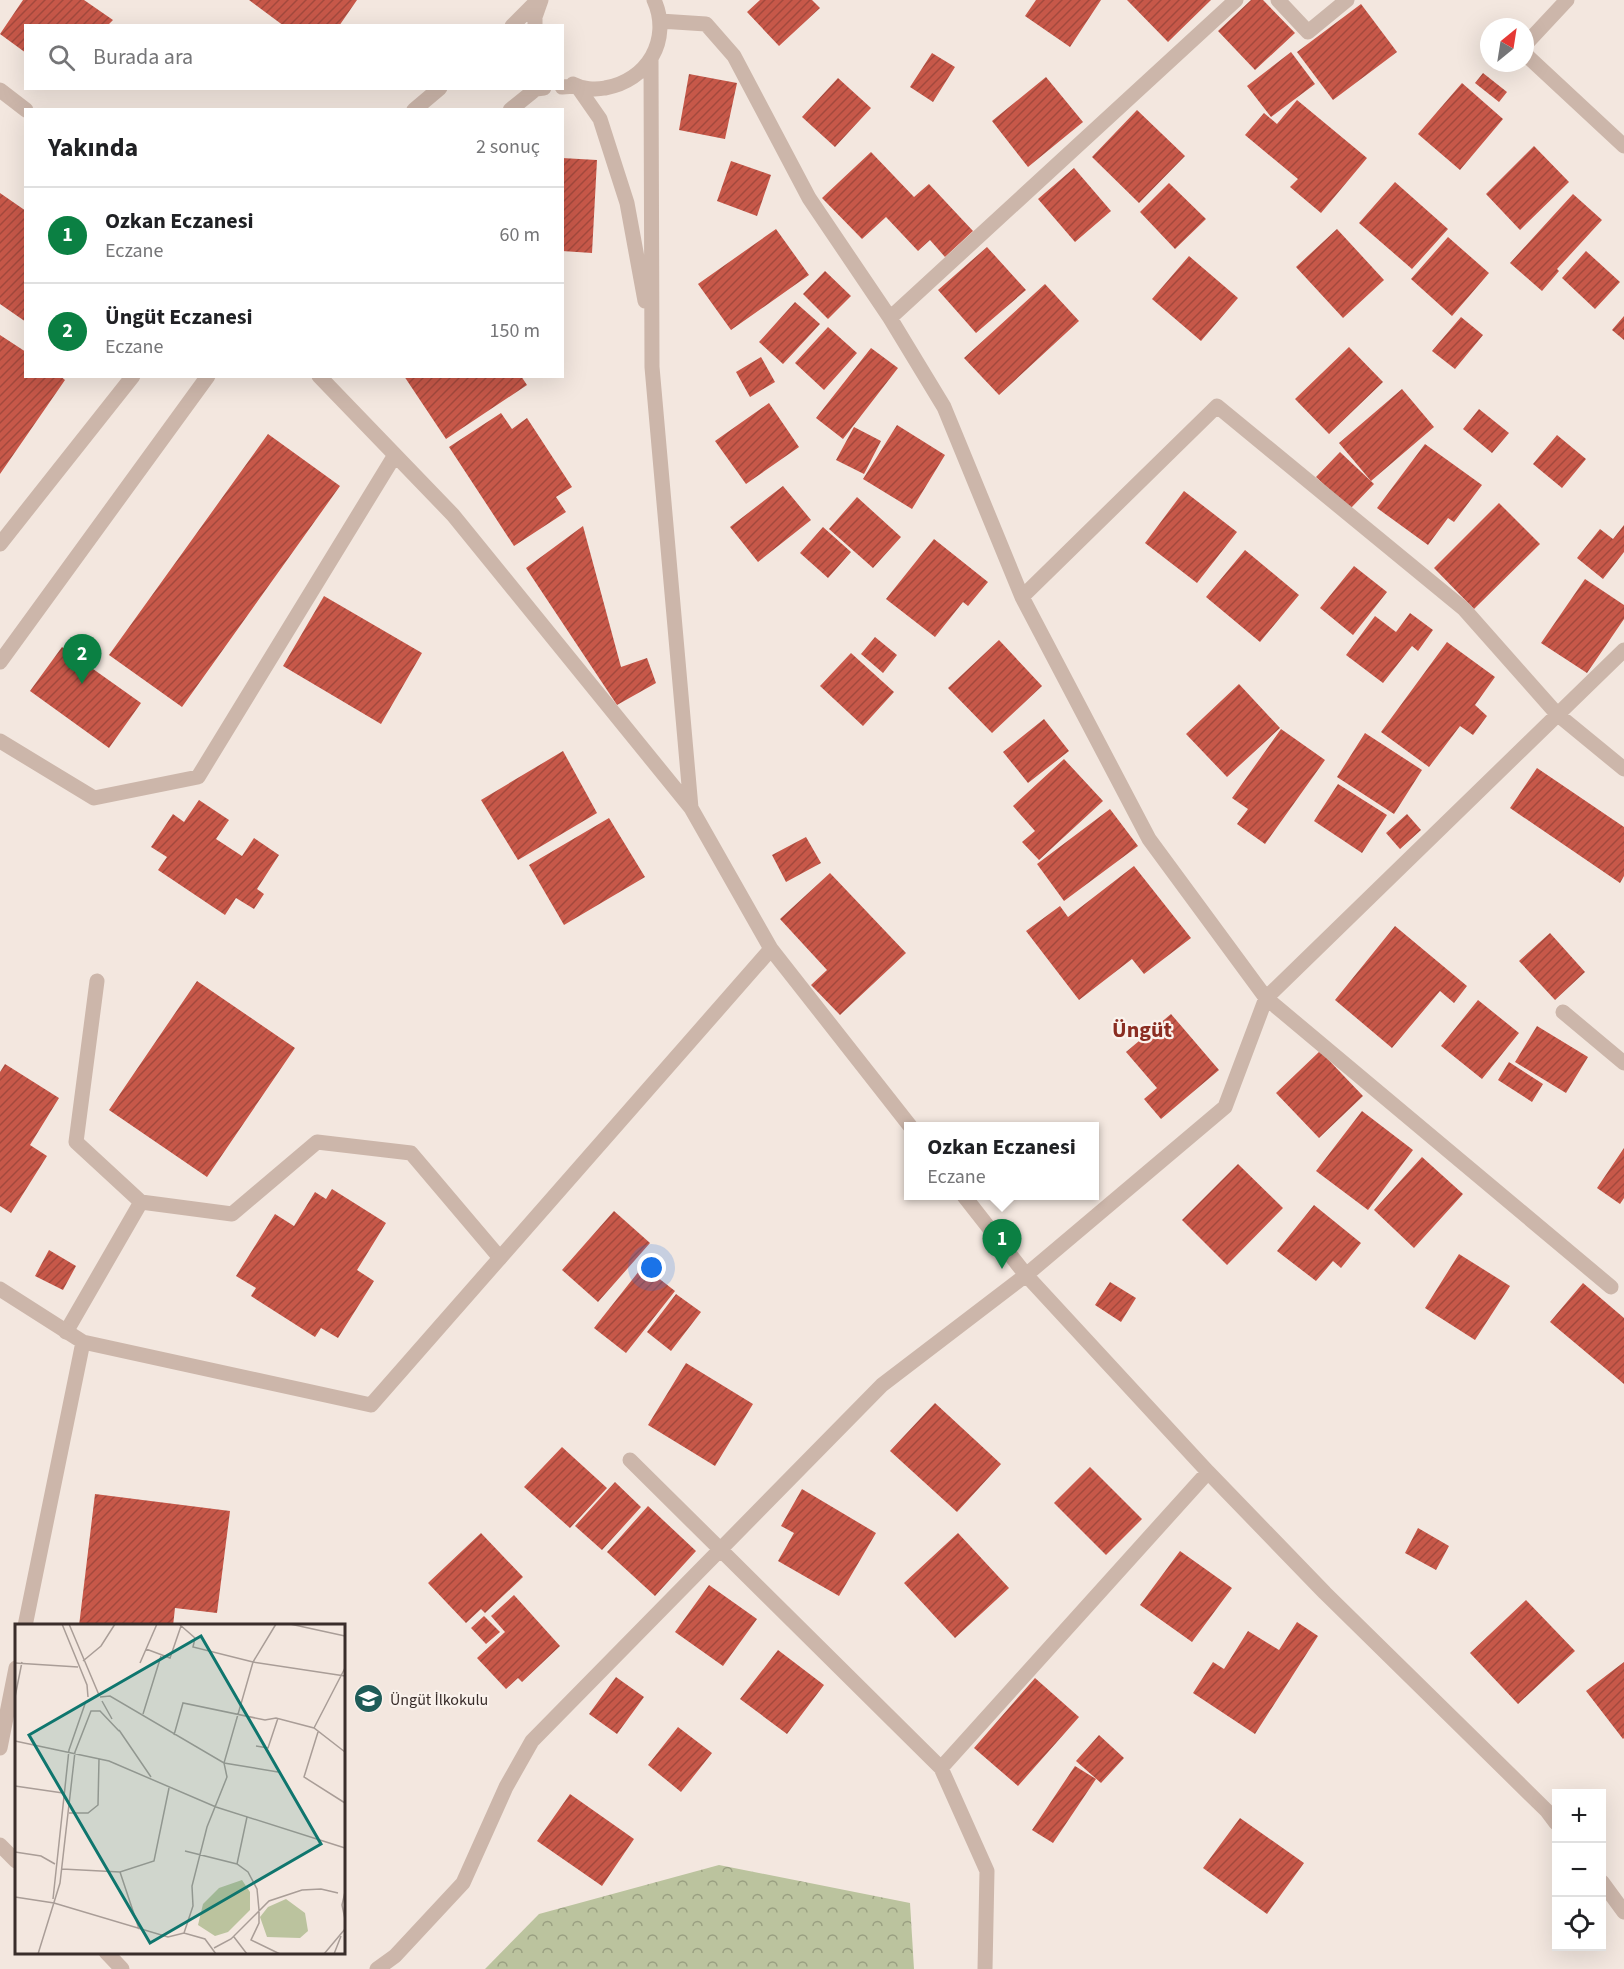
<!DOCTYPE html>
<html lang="tr">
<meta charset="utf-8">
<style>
body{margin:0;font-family:"Source Sans 3",sans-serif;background:#f2f2f2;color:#202124}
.controls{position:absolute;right:18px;bottom:18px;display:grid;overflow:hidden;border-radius:0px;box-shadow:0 6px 24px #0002}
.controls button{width:54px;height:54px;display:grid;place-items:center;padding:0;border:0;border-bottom:2px solid #e0e0e0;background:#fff;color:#202124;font:30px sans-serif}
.compass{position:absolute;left:1480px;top:18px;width:54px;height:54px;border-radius:50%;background:#fff;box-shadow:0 6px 24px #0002;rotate:30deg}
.you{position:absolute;left:652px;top:1268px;width:21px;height:21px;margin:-15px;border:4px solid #fff;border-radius:50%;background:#1a73e8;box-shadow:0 0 0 9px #1a73e833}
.badge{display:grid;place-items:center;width:39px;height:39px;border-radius:50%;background:#0b8043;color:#fff;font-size:20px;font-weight:700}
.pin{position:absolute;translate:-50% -50px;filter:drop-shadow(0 2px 3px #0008)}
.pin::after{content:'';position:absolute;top:32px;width:21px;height:18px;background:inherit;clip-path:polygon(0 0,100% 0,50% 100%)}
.popup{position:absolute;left:904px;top:1122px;width:195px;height:78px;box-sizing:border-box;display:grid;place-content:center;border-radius:0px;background:#fff;filter:drop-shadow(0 2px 4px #0005);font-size:20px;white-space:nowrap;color:#757577}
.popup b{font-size:22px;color:#202124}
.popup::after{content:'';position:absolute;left:50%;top:100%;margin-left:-12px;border:12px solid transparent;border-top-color:#fff}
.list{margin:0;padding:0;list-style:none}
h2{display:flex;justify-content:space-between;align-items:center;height:78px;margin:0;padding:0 24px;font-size:26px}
h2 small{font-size:20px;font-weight:400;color:#757577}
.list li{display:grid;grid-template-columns:39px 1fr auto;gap:18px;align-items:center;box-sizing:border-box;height:96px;padding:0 24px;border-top:2px solid #e0e0e0}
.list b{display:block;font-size:22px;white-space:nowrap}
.list p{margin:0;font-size:20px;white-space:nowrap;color:#757577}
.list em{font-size:20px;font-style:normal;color:#757577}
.icon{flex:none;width:33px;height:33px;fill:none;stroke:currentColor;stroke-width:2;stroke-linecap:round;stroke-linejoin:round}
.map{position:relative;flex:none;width:1624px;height:1969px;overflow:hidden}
.search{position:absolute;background:#fff;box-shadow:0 6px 24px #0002;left:24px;top:24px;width:540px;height:66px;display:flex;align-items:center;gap:15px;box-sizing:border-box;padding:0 21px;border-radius:0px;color:#757577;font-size:22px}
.panel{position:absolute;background:#fff;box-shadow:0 6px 24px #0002;left:24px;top:108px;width:540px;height:270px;border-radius:0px}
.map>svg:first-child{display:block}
.forest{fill:url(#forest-crowns)}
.building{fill:url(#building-hatch)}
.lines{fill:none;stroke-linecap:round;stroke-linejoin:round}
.lane{stroke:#ccb6aa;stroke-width:15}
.street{stroke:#ccb6aa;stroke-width:15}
.labels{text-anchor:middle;stroke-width:4.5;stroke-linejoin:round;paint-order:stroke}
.poi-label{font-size:16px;fill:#392d2a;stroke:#faf2ec;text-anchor:start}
.district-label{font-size:22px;font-weight:bold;fill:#8a2d21;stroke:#faf2ec}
.inset-road{fill:none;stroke:#a99d97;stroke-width:1.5}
.view{fill:#0f766e;fill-opacity:0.15;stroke:#0f766e;stroke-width:3}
.inset-edge{fill:none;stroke:#392d2a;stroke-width:3}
</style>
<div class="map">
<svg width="1624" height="1969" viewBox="0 0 1624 1969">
<defs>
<pattern id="forest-crowns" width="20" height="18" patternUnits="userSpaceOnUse" patternTransform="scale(1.5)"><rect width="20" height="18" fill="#bbc39e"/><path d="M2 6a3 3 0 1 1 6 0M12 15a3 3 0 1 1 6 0" fill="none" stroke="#999f81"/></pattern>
<pattern id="building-hatch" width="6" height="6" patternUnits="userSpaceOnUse" patternTransform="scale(1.5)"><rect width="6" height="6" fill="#c75849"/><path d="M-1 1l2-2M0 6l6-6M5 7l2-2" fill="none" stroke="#a3493d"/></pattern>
</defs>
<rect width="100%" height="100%" fill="#f3e7df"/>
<path class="forest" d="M719,1865L910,1903L914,1969H485L539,1914Z"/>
<path class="building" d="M23,0H84L113,20L107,26H26V53L0,34Z
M249,0H357L339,26H284Z
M760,0H812L820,8L779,46L747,12Z
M1036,0H1101L1070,47L1025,16Z
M1127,0H1211L1168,42Z
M1251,0H1263L1295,33L1255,70L1218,31Z
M1361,4L1397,52L1333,100L1297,52Z
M1291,52L1315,84L1271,117L1247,86Z
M932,53L955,67L933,102L910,87Z
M1483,73L1507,92L1499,102L1475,83Z
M689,74L737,83L725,139L679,130Z
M1046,77L1083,122L1028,167L992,121Z
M838,78L871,108L835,147L802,117Z
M1462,83L1503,119L1460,170L1418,134Z
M1297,100L1367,158L1321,213L1290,187L1298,179L1245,135L1264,113L1277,124Z
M1137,110L1185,156L1139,203L1092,157Z
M1534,146L1569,182L1520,230L1486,194Z
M871,152L914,197L929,184L973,231L945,257L930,240L918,251L886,217L862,239L822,198Z
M562,158L597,160L592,253L562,251Z
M731,161L771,175L757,216L717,201Z
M1074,168L1111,211L1075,242L1038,199Z
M1395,182L1448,229L1412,269L1359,223Z
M1169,183L1206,219L1175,249L1140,212Z
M0,193L26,211V322L0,304Z
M1573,194L1602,220L1557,269L1559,271L1542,291L1510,263Z
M776,229L809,275L731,330L698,284Z
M1337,229L1384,280L1343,318L1296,267Z
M1448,237L1489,273L1452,316L1411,279Z
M987,247L1026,290L976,333L938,290Z
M1586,251L1620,282L1595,309L1562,278Z
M1189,256L1238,298L1201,341L1152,299Z
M825,271L851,296L828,319L803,294Z
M1045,284L1079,321L999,395L964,358Z
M795,302L820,324L783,364L759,342Z
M1624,316V340L1612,330Z
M1461,317L1483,335L1455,369L1432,351Z
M828,327L857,353L824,390L795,363Z
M0,335L26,352V376H60L65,380L0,474Z
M1349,347L1383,382L1329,434L1295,399Z
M871,348L898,368L843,439L816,418Z
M761,357L775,382L750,397L736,372Z
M404,376H521L527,385L446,439Z
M1402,389L1434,427L1371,481L1339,443Z
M769,403L799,447L746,484L715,441Z
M1479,409L1509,433L1492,453L1463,429Z
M501,413L512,429L527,418L572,487L556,497L566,512L514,546L449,447Z
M897,425L945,455L912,509L863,479Z
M854,427L881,441L864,474L836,460Z
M268,434L340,486L182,707L109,655Z
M1557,435L1586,459L1562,488L1533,464Z
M1425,444L1482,485L1454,522L1448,518L1428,545L1377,508Z
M1340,452L1374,484L1350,509L1316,477Z
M783,486L811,520L758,562L730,527Z
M1184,491L1237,532L1197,583L1145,543Z
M857,497L901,537L873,568L829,529Z
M1499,503L1540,544L1474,609L1434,568Z
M1624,525V552L1603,579L1577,558L1600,529L1613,539Z
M583,526L621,667L647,658L656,683L617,705L526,568Z
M823,527L851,552L828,578L800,553Z
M934,539L988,582L968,606L963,602L935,637L886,599Z
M1245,550L1299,595L1260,642L1206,597Z
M1354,566L1387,592L1353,635L1320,608Z
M1585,579L1624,605V619L1587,673L1541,643Z
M324,596L422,653L381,724L283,666Z
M1410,613L1433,630L1418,651L1412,646L1383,683L1346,655L1375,616L1396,632Z
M875,637L897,655L883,673L861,654Z
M999,640L1042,686L992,733L948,688Z
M1447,642L1495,677L1475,705L1487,716L1473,735L1460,726L1429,767L1381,732Z
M62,647L141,703L109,748L30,691Z
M851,653L894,692L863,726L820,686Z
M1239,684L1280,728L1227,777L1186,734Z
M1044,719L1069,751L1028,783L1003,752Z
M1281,729L1325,760L1265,844L1237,824L1248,809L1232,798Z
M1365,733L1422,770L1394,814L1337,777Z
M563,751L597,813L518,860L481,800Z
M1064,759L1103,801L1039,860L1022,842L1035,831L1013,806Z
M1537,768L1624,827V876L1620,883L1510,808Z
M1338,784L1387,815L1362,853L1314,821Z
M199,800L229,820L216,839L242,856L254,838L279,855L257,889L264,894L254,909L236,898L225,915L158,870L167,857L151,847L173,814L184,822Z
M1110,809L1138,846L1064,901L1037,864Z
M1407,814L1421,830L1400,849L1386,833Z
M609,818L645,877L564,925L529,865Z
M806,837L821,863L786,882L772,855Z
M1134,866L1191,938L1144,974L1132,959L1079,1000L1026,931L1060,906L1068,917Z
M830,873L906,953L840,1015L811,985L827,970L780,919Z
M1395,926L1467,986L1454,1003L1440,991L1392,1048L1335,1000Z
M1550,933L1585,972L1555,1000L1519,961Z
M197,981L295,1048L207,1177L109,1110Z
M1478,1000L1519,1033L1482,1079L1441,1046Z
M1171,1014L1219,1070L1161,1119L1144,1099L1157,1088L1126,1052Z
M1537,1026L1588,1057L1566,1093L1515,1062Z
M1320,1051L1363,1096L1319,1138L1276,1093Z
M1509,1062L1543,1084L1532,1102L1498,1080Z
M5,1064L59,1098L30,1145L47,1156L11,1213L0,1206V1072Z
M1362,1111L1413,1150L1368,1210L1316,1171Z
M1624,1148V1198L1620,1204L1597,1188Z
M1422,1157L1463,1194L1414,1248L1374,1210Z
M1238,1164L1283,1208L1227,1265L1182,1220Z
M332,1189L386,1223L357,1270L374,1281L338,1338L321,1328L315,1337L251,1296L256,1288L236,1276L275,1214L294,1226L315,1192L326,1199Z
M1314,1205L1361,1243L1341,1268L1333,1261L1316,1281L1277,1251Z
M614,1211L650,1243L598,1302L562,1270Z
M49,1250L76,1266L63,1290L35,1276Z
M1459,1254L1510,1286L1475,1340L1425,1308Z
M643,1266L675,1291L626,1353L594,1328Z
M1110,1282L1136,1298L1121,1322L1095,1305Z
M1583,1283L1624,1318V1384L1550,1322Z
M676,1294L701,1312L671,1351L647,1332Z
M686,1363L753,1404L715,1466L648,1425Z
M935,1403L1001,1464L957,1512L890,1451Z
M562,1447L607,1488L570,1528L524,1487Z
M1090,1467L1142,1519L1106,1555L1054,1503Z
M615,1482L641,1507L602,1550L575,1526Z
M802,1489L876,1533L839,1596L778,1561L794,1533L781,1526Z
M95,1494L230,1511L217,1613L175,1608L173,1626H79Z
M648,1506L696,1551L655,1596L607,1552Z
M1418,1528L1449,1546L1436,1570L1405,1553Z
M481,1533L523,1577L485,1613L481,1609L466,1623L428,1583Z
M958,1533L1009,1588L955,1638L904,1583Z
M1180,1551L1232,1588L1192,1642L1140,1605Z
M709,1585L757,1619L723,1666L675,1632Z
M514,1595L560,1646L522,1682L518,1678L506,1689L477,1658L505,1632L491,1616Z
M1526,1600L1575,1651L1518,1704L1470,1653Z
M484,1616L500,1632L486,1644L471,1628Z
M1297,1622L1318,1636L1255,1734L1193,1693L1213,1662L1224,1669L1248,1631L1279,1650Z
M778,1650L824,1685L787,1734L740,1699Z
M1624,1662V1738L1623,1739L1586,1691Z
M616,1677L644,1697L617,1734L589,1714Z
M1035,1678L1079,1717L1018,1786L974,1748Z
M678,1727L712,1753L681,1792L648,1765Z
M1099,1735L1124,1758L1101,1783L1076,1761Z
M1075,1766L1096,1779L1053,1843L1032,1830Z
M570,1794L634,1839L602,1886L537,1841Z
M1240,1818L1304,1863L1267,1914L1203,1868Z"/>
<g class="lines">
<path class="lane" d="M97,981L76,1142L141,1202L232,1214L317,1142L411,1153L500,1258
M66,1332L141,1202"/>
<path class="street" d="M1278,0L1308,32L1347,0
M660,21L706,24L734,56L809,198L890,318L944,407L1022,597L1149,839L1266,998L1611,1287
M512,26L538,0
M535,26V17L541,0
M1525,45L1567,0
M1525,54L1624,146
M651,59L652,367L691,808
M573,84C582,89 595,90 605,88C647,81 672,40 654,0
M562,87L577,86L600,119L627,203L645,301
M0,90L26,110
M414,110L440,88
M510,110L536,89L544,88
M890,318L1236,0
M319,376L453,515L691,808L771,949L910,1126
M0,544L133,376
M1022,597L1217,406L1464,609L1557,714L1624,769
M0,662L208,376
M0,741L94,798L198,777L395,455
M1563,1012L1624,1063
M964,1196L1026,1275L1208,1472L1325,1593L1547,1811L1556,1823
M0,1289L83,1342L371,1405L771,949
M630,1460L941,1768L987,1871L985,1969
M25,1626L83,1342
M0,1748L16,1668
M941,1768L1208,1472
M0,1845L16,1861
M1602,1882L1624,1912
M106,1952L122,1969
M377,1969L395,1956L463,1883L506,1787L532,1741L882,1385L1026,1275L1225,1107L1266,998L1624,650"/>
</g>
<defs>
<symbol id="school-disc" viewBox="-11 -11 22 22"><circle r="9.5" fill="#1e5c58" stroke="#faf2ec"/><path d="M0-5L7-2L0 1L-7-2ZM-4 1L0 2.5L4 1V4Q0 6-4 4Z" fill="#fff"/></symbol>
</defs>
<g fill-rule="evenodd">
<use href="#school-disc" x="352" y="1682" width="33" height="33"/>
</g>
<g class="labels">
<g class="poi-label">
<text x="390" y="1705">Üngüt İlkokulu</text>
</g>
<g class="district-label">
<text x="1142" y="1037">Üngüt</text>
</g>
</g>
<g transform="translate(15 1624)">
<rect width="330" height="330" fill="#f3e7df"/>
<path d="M227,256L235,268V286L213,308L200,312L183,301L188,280L204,264ZM271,275L290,289L293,307L285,314L252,313L245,293L253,283Z" fill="#bbc39e"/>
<path class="inset-road" d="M47,0L72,61L73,73M54,0L84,71M164,0L180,14L178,23L238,38L330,52M275,0L330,12M131,25L155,34L166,2M68,37L86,22L100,0M0,39L63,43M125,39L142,0M0,73L7,38M85,73L95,72L209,139L263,148M87,77L97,95M128,90L146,32M299,104L330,44M104,106L136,153M303,108L289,153L330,179M159,111L168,79L250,96L261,94L299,104L330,128M0,117L94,137L201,183L330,224M241,122L253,124L263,94M0,162L48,169M54,189H73L83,181L84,135M170,227L222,240L233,248L242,265L244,286V299L236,316L265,330M0,228L26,232L40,240M222,240L232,193M47,245L105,248L139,237L154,164M105,248L124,305M330,268L327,281L330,295M0,273L39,279L153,313L169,309L190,315L201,330M38,275L54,126L71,77M169,309L178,282L177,262L192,203L212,153L209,139L238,38L261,0M219,313L232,330M199,324L216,315L254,277L287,266L306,265L323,269M23,330L45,259L60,128L76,87H85L104,107M309,330L330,305M319,330L326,312"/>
<path class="view" d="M186,12L306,220L135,319L14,111Z"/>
<rect width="330" height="330" class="inset-edge"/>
</g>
</svg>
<div class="controls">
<button>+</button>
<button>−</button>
<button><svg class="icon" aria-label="locate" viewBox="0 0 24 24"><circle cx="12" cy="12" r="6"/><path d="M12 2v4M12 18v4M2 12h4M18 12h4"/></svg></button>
</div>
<svg class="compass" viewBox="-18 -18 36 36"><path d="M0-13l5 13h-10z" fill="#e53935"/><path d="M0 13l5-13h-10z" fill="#757577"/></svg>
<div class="you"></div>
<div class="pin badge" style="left:1002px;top:1269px">1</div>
<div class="popup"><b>Ozkan Eczanesi</b>Eczane</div>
<div class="pin badge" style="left:82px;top:684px">2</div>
<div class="search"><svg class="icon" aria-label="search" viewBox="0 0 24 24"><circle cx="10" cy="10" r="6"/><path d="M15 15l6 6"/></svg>Burada ara</div>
<section class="panel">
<h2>Yakında<small>2 sonuç</small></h2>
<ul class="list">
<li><span class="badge">1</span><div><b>Ozkan Eczanesi</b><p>Eczane</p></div><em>60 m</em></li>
<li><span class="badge">2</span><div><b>Üngüt Eczanesi</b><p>Eczane</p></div><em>150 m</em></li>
</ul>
</section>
</div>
